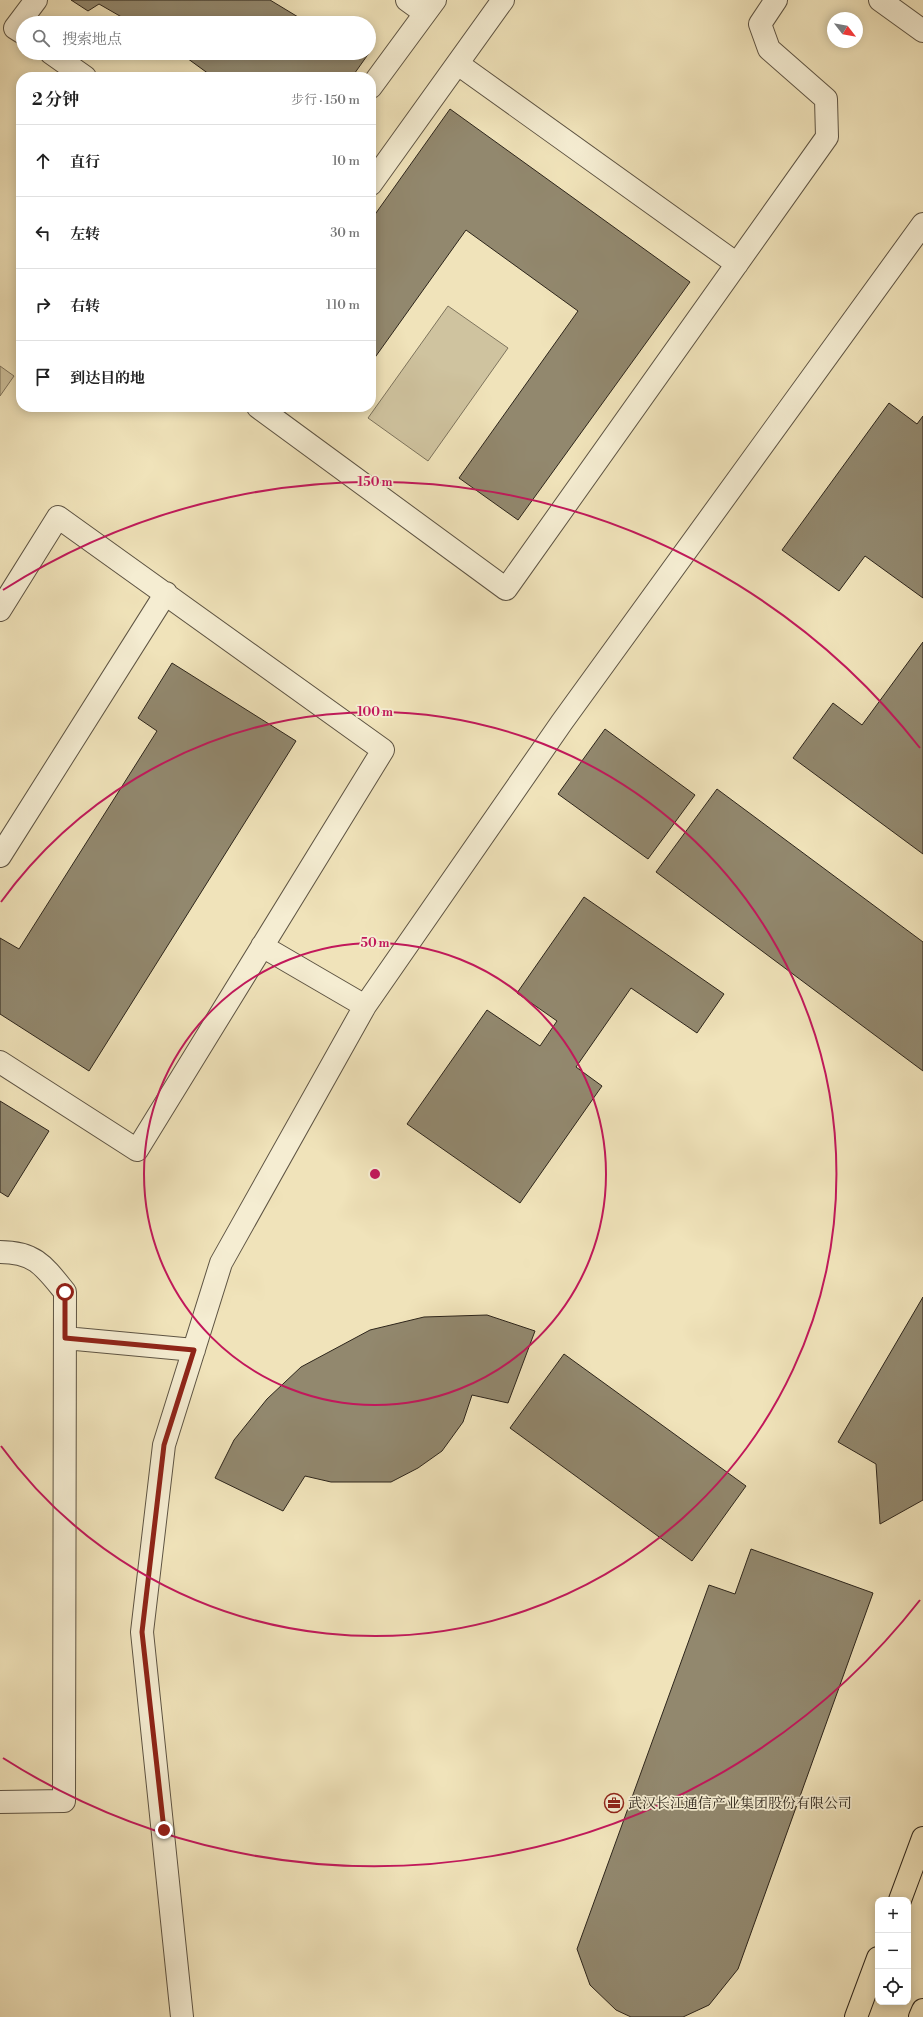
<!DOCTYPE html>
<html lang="zh">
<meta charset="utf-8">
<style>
body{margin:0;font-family:"Libre Bodoni","Noto Serif SC",serif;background:#f6f6f6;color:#222}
.controls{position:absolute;right:12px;bottom:12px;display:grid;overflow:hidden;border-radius:8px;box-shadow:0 2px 10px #0003}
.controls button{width:36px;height:36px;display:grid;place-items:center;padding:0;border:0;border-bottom:1px solid #e0e0e0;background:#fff;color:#222;font:20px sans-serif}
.compass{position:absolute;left:827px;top:12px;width:36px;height:36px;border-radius:50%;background:#fff;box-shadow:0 2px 10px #0003;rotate:121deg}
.stop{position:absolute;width:12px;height:12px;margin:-9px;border:3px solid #8f2418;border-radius:50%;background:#fff}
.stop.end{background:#8f2418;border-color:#fff;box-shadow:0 1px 4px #0008}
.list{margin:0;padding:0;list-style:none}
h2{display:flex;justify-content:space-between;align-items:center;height:52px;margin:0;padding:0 16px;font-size:17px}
h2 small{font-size:13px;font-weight:400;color:#767676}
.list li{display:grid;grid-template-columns:26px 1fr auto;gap:12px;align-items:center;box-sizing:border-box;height:72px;padding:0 16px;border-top:1px solid #e0e0e0}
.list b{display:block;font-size:15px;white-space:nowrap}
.list em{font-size:13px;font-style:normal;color:#767676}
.icon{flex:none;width:22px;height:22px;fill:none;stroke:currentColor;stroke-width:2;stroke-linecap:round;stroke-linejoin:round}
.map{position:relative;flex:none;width:923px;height:2017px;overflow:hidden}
.search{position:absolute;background:#fff;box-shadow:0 2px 10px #0003;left:16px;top:16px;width:360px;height:44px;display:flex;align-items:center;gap:10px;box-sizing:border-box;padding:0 14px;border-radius:22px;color:#767676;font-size:15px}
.panel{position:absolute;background:#fff;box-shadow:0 2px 10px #0003;left:16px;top:72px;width:360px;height:340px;border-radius:16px}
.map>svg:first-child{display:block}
.green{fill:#cfc39f;stroke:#7e745d}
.building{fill:#92886e;stroke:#2d251b}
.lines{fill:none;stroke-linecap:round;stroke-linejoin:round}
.minor-casing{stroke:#5e5443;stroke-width:24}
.major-casing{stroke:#2d251b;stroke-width:24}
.minor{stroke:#f5edd2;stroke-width:22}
.major{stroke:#f0e3ba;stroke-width:22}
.route{stroke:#8f2418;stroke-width:5}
.ring{fill:none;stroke:#c2185b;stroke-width:2}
.labels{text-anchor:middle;stroke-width:3.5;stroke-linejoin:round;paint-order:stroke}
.poi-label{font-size:14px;fill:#2d251b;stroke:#f5edd2;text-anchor:start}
.centre{fill:#c2185b;stroke:#f5edd2;stroke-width:2}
.ring-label{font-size:12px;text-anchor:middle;font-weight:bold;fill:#c2185b;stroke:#f5edd2;stroke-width:3.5;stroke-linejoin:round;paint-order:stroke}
</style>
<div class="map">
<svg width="923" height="2017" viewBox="0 0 923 2017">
<rect width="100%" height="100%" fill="#f0e3ba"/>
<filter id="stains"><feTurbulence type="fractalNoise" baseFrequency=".005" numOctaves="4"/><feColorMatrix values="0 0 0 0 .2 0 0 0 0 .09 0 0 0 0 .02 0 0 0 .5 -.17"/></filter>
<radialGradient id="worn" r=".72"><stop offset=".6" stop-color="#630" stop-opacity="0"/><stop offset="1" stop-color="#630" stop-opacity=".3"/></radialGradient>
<path class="green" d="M448,306L508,348L428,461L368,418Z
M0,366L14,376L0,396Z"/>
<path class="building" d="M71,0H270L308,23H132L99,4L88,11Z
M180,53H369L352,77H213Z
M450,109L690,282L518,520L459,478L578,311L466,230L371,363V220Z
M889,403L917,424L923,416V598L865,556L839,591L782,550Z
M923,642V854L793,758L833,703L862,725Z
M172,663L296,741L89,1071L0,1014V938L19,949L157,731L138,718Z
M605,729L695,795L648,859L558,794Z
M717,789L923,942V1071L656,872Z
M584,897L724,994L697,1033L631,988L576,1067L602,1086L520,1203L407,1124L487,1010L540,1046L557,1021L517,993Z
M0,1101L49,1131L8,1197L0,1192Z
M923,1297V1500L880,1524L876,1464L838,1442Z
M487,1315L535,1331L508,1403L472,1395L463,1422L442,1451L418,1468L391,1482H331L305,1476L283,1511L215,1478L234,1440L267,1399L301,1367L370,1330L424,1317Z
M564,1354L746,1486L692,1561L510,1428Z
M751,1549L873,1593L738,1969L709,2005L683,2017H631L616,2010L590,1985L577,1949L709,1585L735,1594Z"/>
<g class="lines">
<defs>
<path id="minor" d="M407,0L425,13
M880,0L923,31
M23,33L15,28L36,0
M51,53L85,77
M458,64L737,264
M371,87L435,0
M371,184L503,0
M258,407L506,589L827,137L826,99L769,49L760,24L776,0
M0,610L58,517L383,750L137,1150L0,1062
M0,856L166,593
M262,946L365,1006
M0,1252C35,1252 44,1266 65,1292L64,1801L0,1802
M65,1338L194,1350
M182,2017L142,1632L164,1445L221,1263L365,1006L562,722L923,224"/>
<path id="major" d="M900,1900L923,1838
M856,2017L878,1958
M920,2017L923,2010"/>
</defs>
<use href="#minor" class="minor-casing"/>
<use href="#major" class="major-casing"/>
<use href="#minor" class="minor"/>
<use href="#major" class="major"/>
</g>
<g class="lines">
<path class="route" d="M65,1292V1338L194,1350L164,1445L142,1632L164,1830"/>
</g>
<g class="ring">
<circle cx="375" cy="1174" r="231"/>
<path d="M1 902A462 462 0 1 1 1 1446"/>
<path d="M920 1600A692 692 0 0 1 3 1758M3 590A692 692 0 0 1 920 748"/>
</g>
<defs>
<symbol id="office-ring" viewBox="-11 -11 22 22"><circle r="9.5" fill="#f5edd2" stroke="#8f2418" stroke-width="1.5"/><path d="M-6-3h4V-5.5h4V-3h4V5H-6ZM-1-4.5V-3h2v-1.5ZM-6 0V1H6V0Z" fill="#8f2418"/></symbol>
</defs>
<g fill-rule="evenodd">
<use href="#office-ring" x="603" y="1792" width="22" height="22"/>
</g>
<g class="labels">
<g class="poi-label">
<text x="628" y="1808">武汉长江通信产业集团股份有限公司</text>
</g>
</g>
<circle cx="375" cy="1174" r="6" class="centre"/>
<g class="ring-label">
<text x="375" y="486">150 m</text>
<text x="375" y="716">100 m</text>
<text x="375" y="947">50 m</text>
</g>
<rect width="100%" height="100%" filter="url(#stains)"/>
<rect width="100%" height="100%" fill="url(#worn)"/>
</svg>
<div class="controls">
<button>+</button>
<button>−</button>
<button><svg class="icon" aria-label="locate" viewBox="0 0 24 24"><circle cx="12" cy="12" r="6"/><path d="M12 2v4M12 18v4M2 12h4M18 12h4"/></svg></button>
</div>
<svg class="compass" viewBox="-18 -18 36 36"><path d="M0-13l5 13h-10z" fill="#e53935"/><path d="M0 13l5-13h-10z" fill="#767676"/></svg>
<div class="stop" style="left:65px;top:1292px"></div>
<div class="stop end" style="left:164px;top:1830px"></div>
<div class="search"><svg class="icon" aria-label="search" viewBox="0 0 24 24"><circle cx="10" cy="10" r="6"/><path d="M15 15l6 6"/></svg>搜索地点</div>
<section class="panel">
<h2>2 分钟<small>步行 · 150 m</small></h2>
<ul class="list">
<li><svg class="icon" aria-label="ahead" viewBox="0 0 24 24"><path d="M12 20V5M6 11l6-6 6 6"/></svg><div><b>直行</b></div><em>10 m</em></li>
<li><svg class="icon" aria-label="left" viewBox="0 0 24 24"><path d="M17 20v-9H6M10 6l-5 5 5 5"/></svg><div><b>左转</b></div><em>30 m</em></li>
<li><svg class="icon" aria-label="right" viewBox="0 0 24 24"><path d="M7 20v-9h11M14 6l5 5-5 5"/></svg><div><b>右转</b></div><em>110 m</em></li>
<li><svg class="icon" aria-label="arrive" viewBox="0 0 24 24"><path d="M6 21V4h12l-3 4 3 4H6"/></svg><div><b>到达目的地</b></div></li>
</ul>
</section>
</div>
